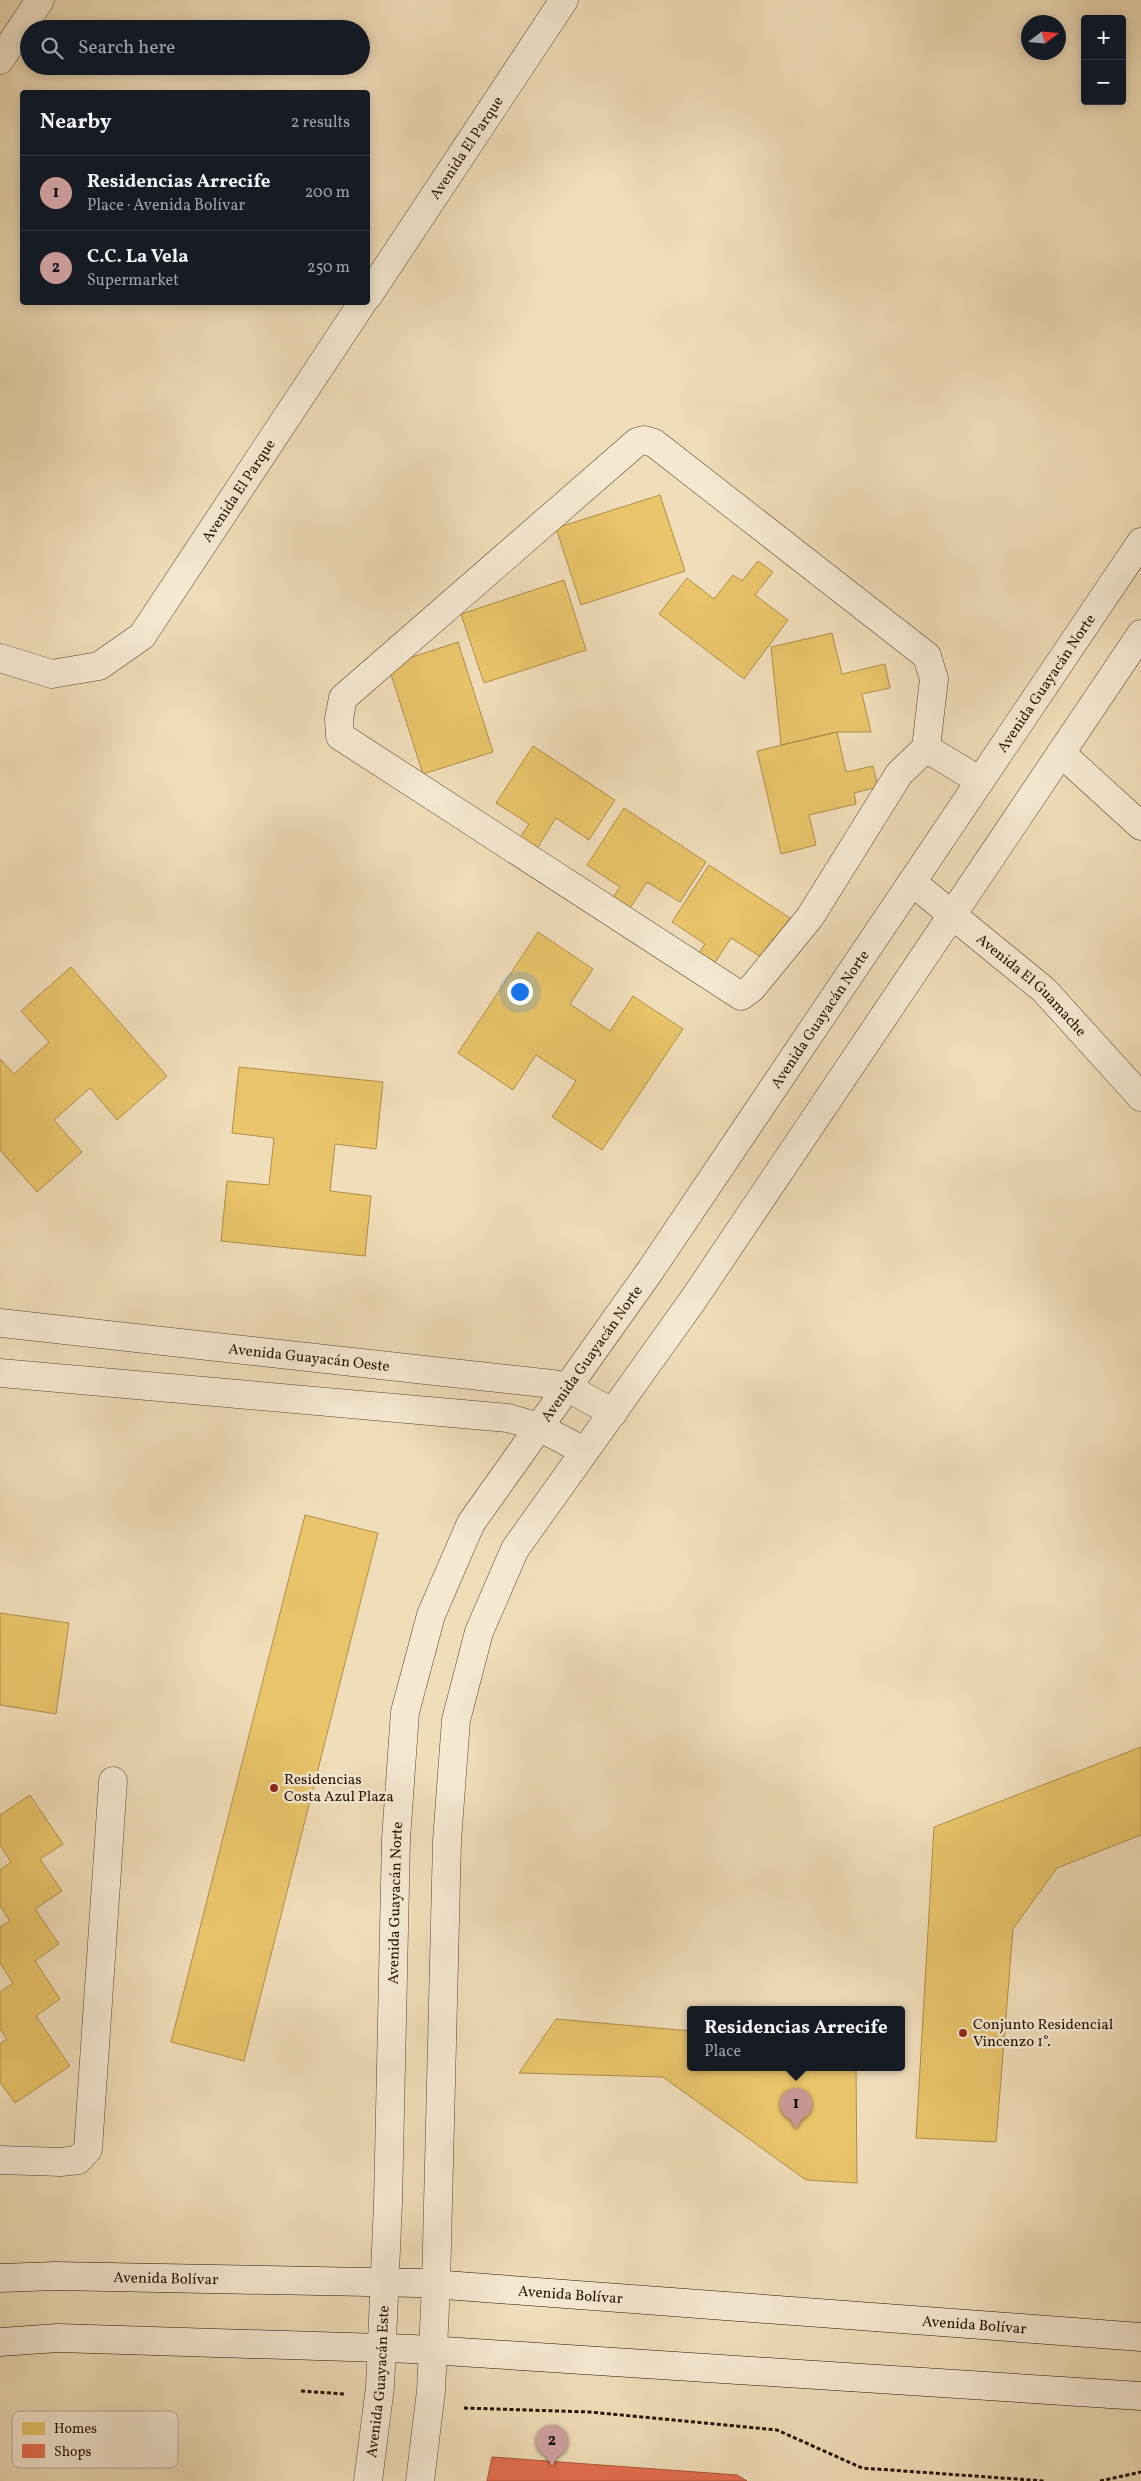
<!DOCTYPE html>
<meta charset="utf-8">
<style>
body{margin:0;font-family:Vollkorn,serif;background:#242831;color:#f1f3f6}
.controls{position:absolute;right:15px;top:15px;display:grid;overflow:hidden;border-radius:5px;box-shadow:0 2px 12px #0003}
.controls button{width:45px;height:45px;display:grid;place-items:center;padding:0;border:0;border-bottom:1px solid #363941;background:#171b24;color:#f1f3f6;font:25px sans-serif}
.compass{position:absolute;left:1021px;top:15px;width:45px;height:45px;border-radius:50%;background:#171b24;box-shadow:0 2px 12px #0003;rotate:74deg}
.you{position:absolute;left:519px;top:991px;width:18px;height:18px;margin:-12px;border:4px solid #fff;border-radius:50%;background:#1a73e8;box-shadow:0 0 0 8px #1a73e833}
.badge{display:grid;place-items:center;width:32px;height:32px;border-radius:50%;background:#c59692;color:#111;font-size:16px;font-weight:700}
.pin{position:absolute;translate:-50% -41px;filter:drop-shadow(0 1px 2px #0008)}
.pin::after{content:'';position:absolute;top:26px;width:18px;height:15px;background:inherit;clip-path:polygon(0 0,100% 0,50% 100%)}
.popup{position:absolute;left:687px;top:2006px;width:218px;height:65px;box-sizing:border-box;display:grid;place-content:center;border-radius:5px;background:#171b24;filter:drop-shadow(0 1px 4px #0005);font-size:16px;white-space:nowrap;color:#9ea1a6}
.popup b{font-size:19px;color:#f1f3f6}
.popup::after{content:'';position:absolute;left:50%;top:100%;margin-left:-10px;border:10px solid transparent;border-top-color:#171b24}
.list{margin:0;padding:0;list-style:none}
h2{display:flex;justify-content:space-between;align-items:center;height:65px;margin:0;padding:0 20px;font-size:21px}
h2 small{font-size:16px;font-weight:400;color:#9ea1a6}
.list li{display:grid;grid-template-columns:32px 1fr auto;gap:15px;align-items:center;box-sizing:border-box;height:75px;padding:0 20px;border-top:1px solid #363941}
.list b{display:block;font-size:19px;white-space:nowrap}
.list p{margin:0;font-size:16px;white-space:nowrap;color:#9ea1a6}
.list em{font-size:16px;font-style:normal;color:#9ea1a6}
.icon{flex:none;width:28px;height:28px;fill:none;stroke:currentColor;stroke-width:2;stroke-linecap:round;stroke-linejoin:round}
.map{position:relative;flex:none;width:1141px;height:2481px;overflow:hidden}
.search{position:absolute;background:#171b24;box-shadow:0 2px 12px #0003;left:20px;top:20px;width:350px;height:55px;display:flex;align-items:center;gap:12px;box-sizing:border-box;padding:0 18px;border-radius:28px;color:#9ea1a6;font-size:19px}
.panel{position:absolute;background:#171b24;box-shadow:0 2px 12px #0003;left:20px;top:90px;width:350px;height:215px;border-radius:5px}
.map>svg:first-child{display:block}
.homes{fill:#e9c46a;stroke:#ae8e4a}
.shops{fill:#e76f51;stroke:#ac5339}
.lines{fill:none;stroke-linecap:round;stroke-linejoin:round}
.street-casing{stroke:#57442e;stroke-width:29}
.secondary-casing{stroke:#241100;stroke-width:29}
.path{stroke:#241100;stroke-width:3;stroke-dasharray:4 2.5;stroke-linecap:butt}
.street{stroke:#f5e9d2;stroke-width:28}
.secondary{stroke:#f5e9d2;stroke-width:28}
.poi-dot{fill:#8f2418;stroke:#f5e9d2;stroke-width:2}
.labels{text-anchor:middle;stroke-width:5;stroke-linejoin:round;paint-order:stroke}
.street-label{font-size:15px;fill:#241100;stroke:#f5e9d2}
.poi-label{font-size:15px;fill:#241100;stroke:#f5e9d2;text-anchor:start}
.key{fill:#f5e9d2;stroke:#b6a893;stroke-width:1}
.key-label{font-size:14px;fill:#241100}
</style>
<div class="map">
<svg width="1141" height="2481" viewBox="0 0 1141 2481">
<rect width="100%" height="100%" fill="#f0ddb9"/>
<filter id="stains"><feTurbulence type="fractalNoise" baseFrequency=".004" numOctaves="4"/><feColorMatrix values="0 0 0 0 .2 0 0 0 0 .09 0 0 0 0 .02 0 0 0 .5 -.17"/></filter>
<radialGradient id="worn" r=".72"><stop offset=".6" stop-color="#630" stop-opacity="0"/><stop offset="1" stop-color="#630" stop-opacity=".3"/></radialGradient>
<path class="homes" d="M660,495L685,571L581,605L556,528Z
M758,561L773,572L755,595L788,620L744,679L659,614L687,578L714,599L733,575L742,581Z
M564,580L586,650L484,683L461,614Z
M832,633L842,674L885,664L890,688L862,694L871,732H837L781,745L771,647Z
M458,642L493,752L423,774L388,665Z
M837,732L846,772L873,766L878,787L854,793L856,804L809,815L816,845L781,854L757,751Z
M533,746L615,800L589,840L556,818L534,853L517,842L529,824L496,803Z
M624,808L706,862L680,902L647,882L625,916L608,905L620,887L587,865Z
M709,865L790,918L764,959L731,938L709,972L693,962L705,944L672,922Z
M538,932L593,969L570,1004L610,1031L633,996L683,1029L602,1150L552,1117L576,1081L536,1055L513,1090L458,1053Z
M71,967L167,1076L117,1120L90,1088L54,1120L82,1152L37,1192L0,1150V1059L14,1074L49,1042L21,1011Z
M239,1067L383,1082L376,1149L335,1144L330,1191L371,1196L365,1256L221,1241L227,1181L269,1185L274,1138L232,1133Z
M305,1515L378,1533L244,2061L171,2042Z
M0,1613L69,1623L56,1714L0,1705Z
M1141,1747V1835L1057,1868L1013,1929L996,2142L916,2138L934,1827Z
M30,1795L63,1844L40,1859L62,1891L35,1909L59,1944L35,1961L60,1999L36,2016L70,2066L15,2103L0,2082V2044L7,2039L0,2029V1992L13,1983L0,1963V1927L10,1921L0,1906V1870L11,1862L0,1845V1815Z
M556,2019L691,2031V2068H856L857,2183L806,2180L663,2077L519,2073Z"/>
<path class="shops" d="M492,2457L737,2475L747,2481H487Z"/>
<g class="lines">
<defs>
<g id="street">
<path d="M0,60L40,0"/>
<path id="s1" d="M368,296L564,0"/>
<path d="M644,440L654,443L927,656L934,679L926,748L899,774L810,917L752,988L741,996L340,736L339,719L343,698L637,442Z"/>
<path id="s2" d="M0,658L52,674L99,666L142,636L363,302"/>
<path d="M926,748L980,781"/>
<path d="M1061,753L1141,826"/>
<path id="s3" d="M912,882L1044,990L1141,1097"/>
<path id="s4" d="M0,1323L552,1384L567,1387L613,1413"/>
<path d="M0,1373L508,1418L539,1427L584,1451"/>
<path d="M0,2160L61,2162L78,2160L88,2149L113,1781"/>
<path id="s5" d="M368,2481L380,2387L388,2203L396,1839L405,1712L431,1615L471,1523L650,1271L1141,542"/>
<path d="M420,2481L431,2391L436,2285L447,1841L456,1720L479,1632L515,1549L693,1300L1141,634"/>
</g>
<g id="secondary">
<path id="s6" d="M0,2278L55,2276L418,2283L1141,2337"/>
<path d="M0,2342L58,2338L413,2349L1141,2396"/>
</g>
</defs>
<use href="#street" class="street-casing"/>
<use href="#secondary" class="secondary-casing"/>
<path class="path" d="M301,2391L344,2394
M464,2408L590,2412L777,2430L862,2468L1044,2481
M1100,2481L1141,2472"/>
<use href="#street" class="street"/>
<use href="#secondary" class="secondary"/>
</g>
<g class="poi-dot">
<circle cx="274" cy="1788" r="5"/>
<circle cx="963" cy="2033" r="5"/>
</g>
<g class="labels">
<g class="street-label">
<text dy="5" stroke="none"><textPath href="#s1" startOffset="178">Avenida El Parque</textPath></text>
<text dy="5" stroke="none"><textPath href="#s2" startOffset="329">Avenida El Parque</textPath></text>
<text dy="5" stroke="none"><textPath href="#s5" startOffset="1989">Avenida Guayacán Norte</textPath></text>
<text dy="5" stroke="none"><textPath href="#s3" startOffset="158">Avenida El Guamache</textPath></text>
<text dy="5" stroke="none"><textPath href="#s5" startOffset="1584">Avenida Guayacán Norte</textPath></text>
<text dy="5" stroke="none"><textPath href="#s5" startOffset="1179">Avenida Guayacán Norte</textPath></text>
<text dy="5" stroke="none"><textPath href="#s4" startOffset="311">Avenida Guayacán Oeste</textPath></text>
<text dy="5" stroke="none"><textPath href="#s5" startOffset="579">Avenida Guayacán Norte</textPath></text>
<text dy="5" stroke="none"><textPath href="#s6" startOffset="166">Avenida Bolívar</textPath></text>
<text dy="5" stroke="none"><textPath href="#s6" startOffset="571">Avenida Bolívar</textPath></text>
<text dy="5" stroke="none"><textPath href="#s6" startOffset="976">Avenida Bolívar</textPath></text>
<text dy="5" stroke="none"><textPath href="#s5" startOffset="100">Avenida Guayacán Este</textPath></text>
</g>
<g class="poi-label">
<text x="284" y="1784">Residencias<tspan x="284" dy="17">Costa Azul Plaza</tspan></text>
<text x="973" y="2029">Conjunto Residencial<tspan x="973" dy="17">Vincenzo 1°.</tspan></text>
</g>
</g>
<rect x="12" y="2411" width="166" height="57" rx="8" class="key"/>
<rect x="22" y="2422" width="23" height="13" fill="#e9c46a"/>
<rect x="22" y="2444" width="23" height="14" fill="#e76f51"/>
<g class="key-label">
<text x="54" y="2433">Homes</text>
<text x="54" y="2456">Shops</text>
</g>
<rect width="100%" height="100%" filter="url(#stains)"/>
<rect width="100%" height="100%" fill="url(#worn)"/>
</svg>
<div class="controls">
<button>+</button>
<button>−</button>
</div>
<svg class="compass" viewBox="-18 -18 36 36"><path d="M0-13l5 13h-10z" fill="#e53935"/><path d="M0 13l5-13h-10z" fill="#9ea1a6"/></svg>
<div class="you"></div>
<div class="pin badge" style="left:796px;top:2129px">1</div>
<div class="popup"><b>Residencias Arrecife</b>Place</div>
<div class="pin badge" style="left:552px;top:2466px">2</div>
<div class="search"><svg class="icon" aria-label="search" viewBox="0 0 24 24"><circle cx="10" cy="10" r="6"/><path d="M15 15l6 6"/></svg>Search here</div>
<section class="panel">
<h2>Nearby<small>2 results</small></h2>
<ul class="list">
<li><span class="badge">1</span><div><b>Residencias Arrecife</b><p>Place · Avenida Bolívar</p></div><em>200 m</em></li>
<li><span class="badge">2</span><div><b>C.C. La Vela</b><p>Supermarket</p></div><em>250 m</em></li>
</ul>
</section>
</div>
